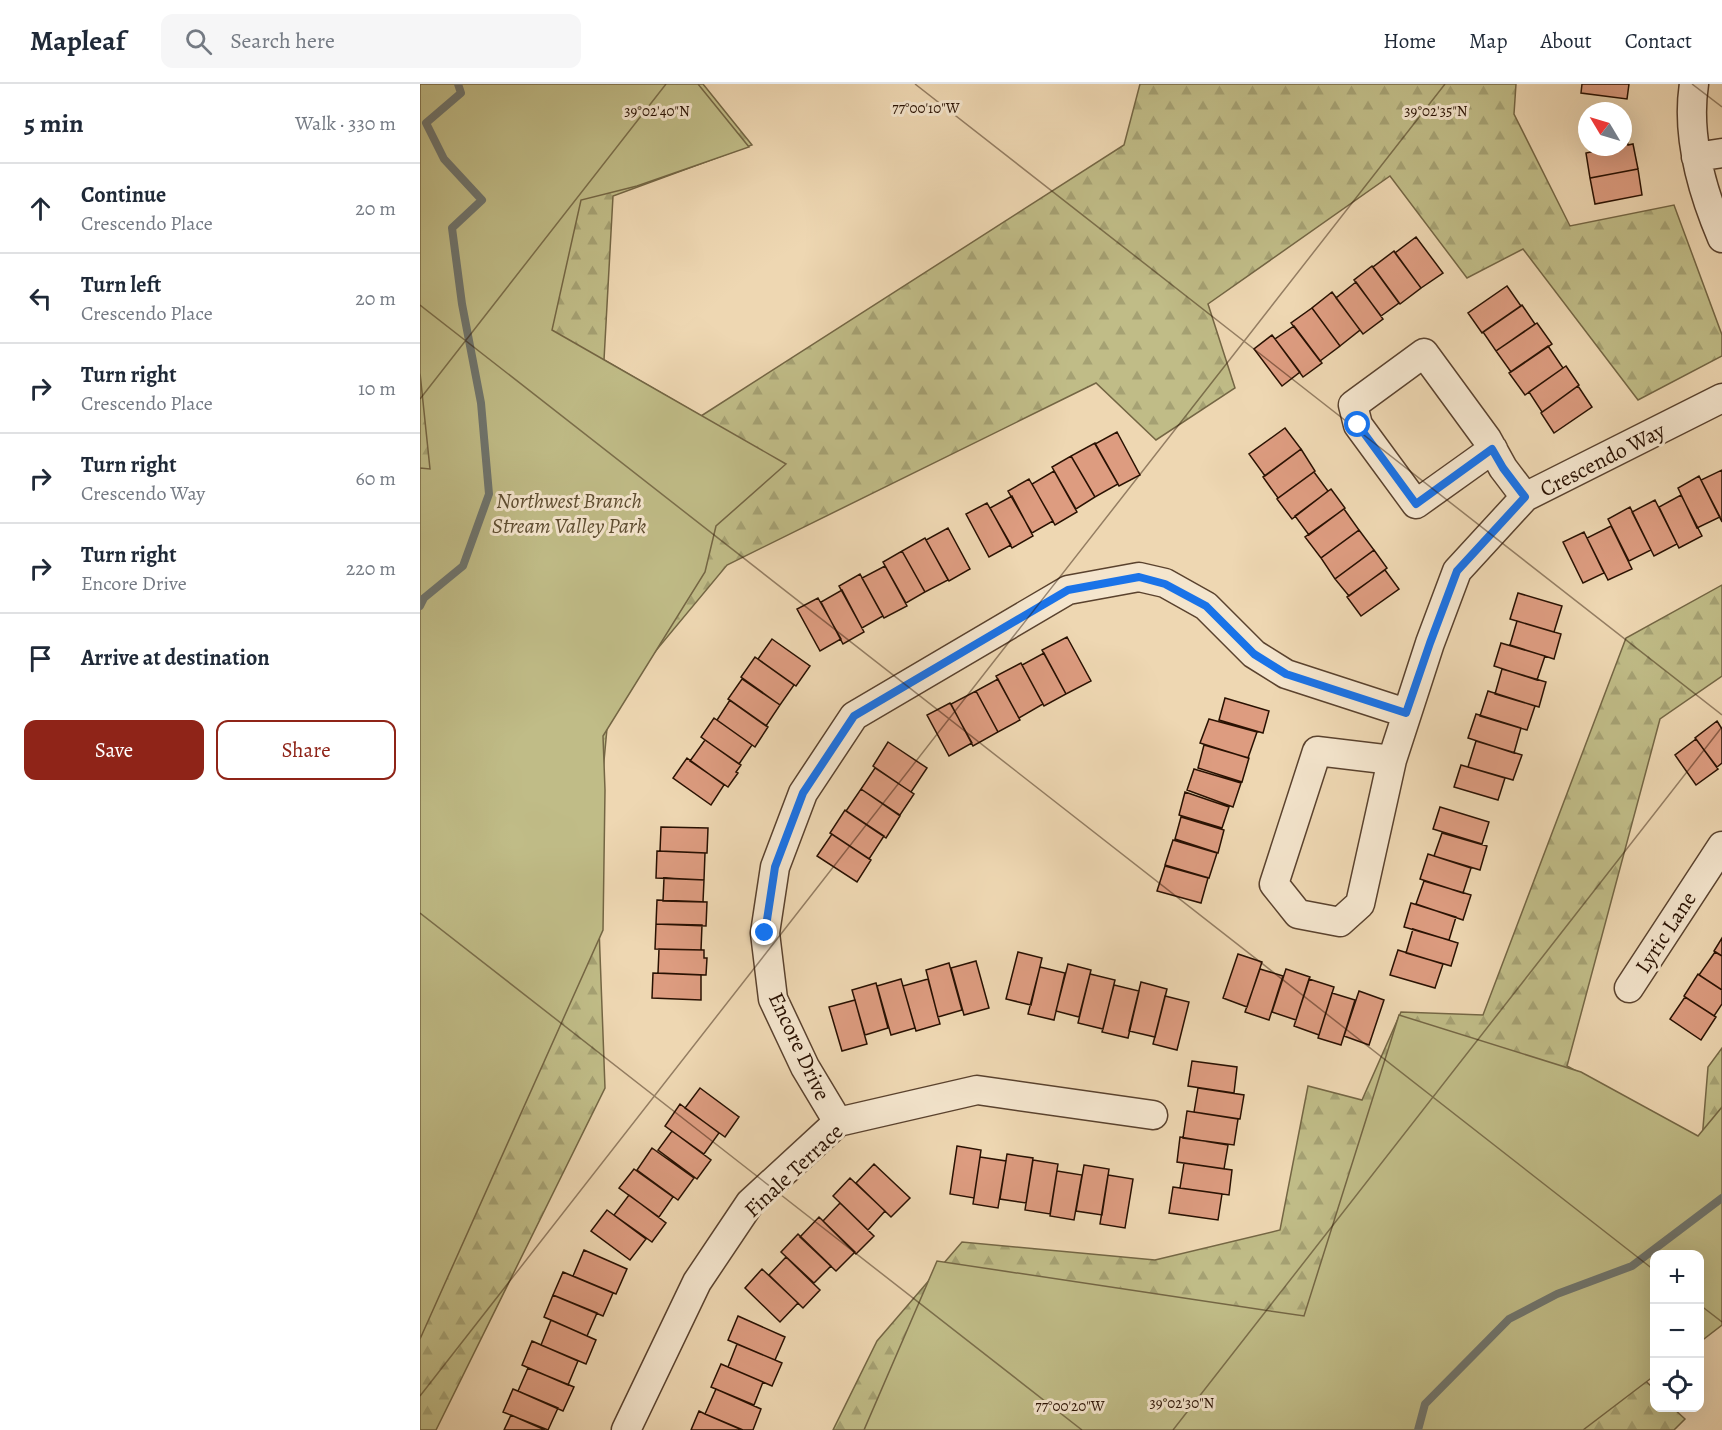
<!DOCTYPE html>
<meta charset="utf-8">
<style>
body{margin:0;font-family:Alegreya,serif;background:#f6f6f7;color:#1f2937}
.controls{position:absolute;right:18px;bottom:18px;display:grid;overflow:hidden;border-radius:12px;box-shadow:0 6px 24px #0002}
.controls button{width:54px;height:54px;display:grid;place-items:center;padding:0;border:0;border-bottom:2px solid #e0e1e3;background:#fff;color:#1f2937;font:30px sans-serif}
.compass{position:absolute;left:1158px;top:18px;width:54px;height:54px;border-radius:50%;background:#fff;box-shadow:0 6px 24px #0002;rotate:308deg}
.stop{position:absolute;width:18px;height:18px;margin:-14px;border:4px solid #1a73e8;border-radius:50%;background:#fff}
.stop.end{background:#1a73e8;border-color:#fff;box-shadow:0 2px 6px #0008}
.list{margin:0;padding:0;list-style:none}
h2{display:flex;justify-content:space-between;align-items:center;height:78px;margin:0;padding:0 24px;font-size:26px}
h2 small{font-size:20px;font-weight:400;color:#747a83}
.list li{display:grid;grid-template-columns:39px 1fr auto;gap:18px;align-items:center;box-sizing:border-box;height:90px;padding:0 24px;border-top:2px solid #e0e1e3}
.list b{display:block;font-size:22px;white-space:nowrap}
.list p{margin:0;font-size:20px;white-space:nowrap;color:#747a83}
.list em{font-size:20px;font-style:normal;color:#747a83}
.actions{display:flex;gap:12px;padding:18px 24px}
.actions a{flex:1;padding:14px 0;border:2px solid #8f2418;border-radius:12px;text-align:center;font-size:21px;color:#8f2418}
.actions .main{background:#8f2418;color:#fff}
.icon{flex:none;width:33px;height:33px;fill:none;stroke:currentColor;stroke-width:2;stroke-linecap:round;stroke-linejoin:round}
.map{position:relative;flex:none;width:1302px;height:1346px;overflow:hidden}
header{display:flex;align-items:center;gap:36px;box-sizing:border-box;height:84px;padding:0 30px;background:#fff;border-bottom:2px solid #e0e1e3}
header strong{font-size:28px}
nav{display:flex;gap:33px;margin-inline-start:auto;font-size:21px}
.search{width:420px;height:54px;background:#f6f6f7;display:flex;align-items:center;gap:15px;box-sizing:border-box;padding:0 21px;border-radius:12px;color:#747a83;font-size:22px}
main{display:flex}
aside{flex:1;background:#fff}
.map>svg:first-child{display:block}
.forest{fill:url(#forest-firs);stroke:#746644;stroke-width:1.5}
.green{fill:#c0bc87;stroke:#746644;stroke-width:1.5}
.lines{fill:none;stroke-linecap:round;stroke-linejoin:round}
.stream{stroke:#6f756e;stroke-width:8}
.building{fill:#dd9c80;stroke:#291102;stroke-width:1.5}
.minor-casing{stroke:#5a422e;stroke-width:31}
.minor{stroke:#f4e5cd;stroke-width:28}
.route{stroke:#1a73e8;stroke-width:8}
.ticks{fill:none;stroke:#291102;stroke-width:1.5;stroke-opacity:0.45}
.labels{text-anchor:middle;stroke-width:6;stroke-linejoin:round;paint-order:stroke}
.street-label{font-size:22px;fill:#291102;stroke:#f4e5cd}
.park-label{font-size:22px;font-style:italic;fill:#5e4d31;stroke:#f4e5cd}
.ticks-label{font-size:15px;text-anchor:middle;fill:#291102;stroke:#f4e5cd;stroke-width:6;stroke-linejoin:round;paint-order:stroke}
</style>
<header>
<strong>Mapleaf</strong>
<div class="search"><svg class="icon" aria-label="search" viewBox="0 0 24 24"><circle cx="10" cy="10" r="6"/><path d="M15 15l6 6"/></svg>Search here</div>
<nav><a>Home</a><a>Map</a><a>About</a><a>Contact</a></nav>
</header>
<main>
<aside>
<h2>5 min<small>Walk · 330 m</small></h2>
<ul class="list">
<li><svg class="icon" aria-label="ahead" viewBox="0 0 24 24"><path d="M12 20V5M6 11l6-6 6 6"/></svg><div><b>Continue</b><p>Crescendo Place</p></div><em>20 m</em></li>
<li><svg class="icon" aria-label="left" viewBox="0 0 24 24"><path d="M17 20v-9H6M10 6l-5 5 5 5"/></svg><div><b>Turn left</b><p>Crescendo Place</p></div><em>20 m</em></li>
<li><svg class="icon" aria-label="right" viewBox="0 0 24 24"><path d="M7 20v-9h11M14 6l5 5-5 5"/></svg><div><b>Turn right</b><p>Crescendo Place</p></div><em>10 m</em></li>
<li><svg class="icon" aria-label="right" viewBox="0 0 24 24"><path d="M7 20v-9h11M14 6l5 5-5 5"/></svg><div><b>Turn right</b><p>Crescendo Way</p></div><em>60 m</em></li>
<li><svg class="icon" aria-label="right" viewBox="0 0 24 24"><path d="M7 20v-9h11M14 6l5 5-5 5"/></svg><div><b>Turn right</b><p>Encore Drive</p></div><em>220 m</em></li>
<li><svg class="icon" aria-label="arrive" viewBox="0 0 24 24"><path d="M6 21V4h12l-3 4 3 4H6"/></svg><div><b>Arrive at destination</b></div></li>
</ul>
<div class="actions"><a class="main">Save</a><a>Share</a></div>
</aside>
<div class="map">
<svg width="1302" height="1346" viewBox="0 0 1302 1346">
<defs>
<pattern id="forest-firs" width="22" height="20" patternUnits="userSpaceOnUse" patternTransform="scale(1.5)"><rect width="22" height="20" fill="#c0bc87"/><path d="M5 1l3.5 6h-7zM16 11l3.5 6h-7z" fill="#a5a173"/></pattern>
</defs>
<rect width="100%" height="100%" fill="#eed7b2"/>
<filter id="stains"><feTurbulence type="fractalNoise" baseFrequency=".00333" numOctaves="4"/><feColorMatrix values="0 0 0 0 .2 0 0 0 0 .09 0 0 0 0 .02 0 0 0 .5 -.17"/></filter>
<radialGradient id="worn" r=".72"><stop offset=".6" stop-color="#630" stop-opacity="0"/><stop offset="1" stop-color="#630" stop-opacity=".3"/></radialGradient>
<path class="forest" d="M0,0H283L332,61L193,112L184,276L281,332L704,61L720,0H1096L1094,30L1150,142L1254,121L1302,251V272L1218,316L1103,165L1047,194L970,92L788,220L815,304L736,356L676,299L307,481L189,623L176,763L185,1004L16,1346H0Z
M1302,501V592L1240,635L1147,982L1282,1056L1288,983L1302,964V1114L1234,1170L1195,1267L1234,1305V1324H1253L1265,1335L1254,1346H413L457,1257L542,1158L735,1176L860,1146L888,1002L942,1016L981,928L1063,931L1206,554Z"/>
<path class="green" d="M0,0H278L329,63L217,102L161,116L132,246L366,380L296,442L285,488L183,652L185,706L183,846L0,1255V384L10,385L0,289Z
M979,931L1161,988L1278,1052L1302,1023V1241L1280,1258V1170H1234V1292L1163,1346H444L517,1177L884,1232Z"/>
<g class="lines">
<path class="stream" d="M0,522L4,514L43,482L69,410L61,319L42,220L32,144L62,116L24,75L6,39L41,9L38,0
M998,1346L1005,1320L1089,1235L1137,1210L1212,1182L1302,1114"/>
</g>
<path class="building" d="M1162,0H1209L1207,15L1161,9Z
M1205,46L1208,61L1213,60L1218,85L1170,94L1166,69L1180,66V63H1203V47Z
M1218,85L1222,111L1175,120L1170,94Z
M996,153L1023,189L1001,204L975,169Z
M974,167L1001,204L980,220L953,183Z
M952,182L979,219L961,232L934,196Z
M936,198L963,235L943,250L916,214Z
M1087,202L1101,222L1062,249L1048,229Z
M912,208L940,246L920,262L892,224Z
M1102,221L1115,240L1076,267L1063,248Z
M892,224L920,262L900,277L871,239Z
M1117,239L1132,260L1091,288L1076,267Z
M874,242L902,279L883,293L855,255Z
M852,251L880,288L862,302L834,265Z
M1128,262L1143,284L1105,311L1089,289Z
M1146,282L1159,301L1122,328L1109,308Z
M1158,302L1172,323L1134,349L1121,329Z
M865,344L881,365L845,392L829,370Z
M697,348L720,391L699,402L675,360Z
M675,359L698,400L675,413L651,372Z
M881,365L895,387L858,414L843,393Z
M651,372L675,413L656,425L632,383Z
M1302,386V438L1281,396Z
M634,387L657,428L635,441L612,400Z
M894,388L908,407L872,435L857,415Z
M1279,392L1300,433L1277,444L1258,404Z
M609,395L633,437L612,449L588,407Z
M911,405L925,424L889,451L875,432Z
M1261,411L1282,452L1259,464L1239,423Z
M592,412L613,452L592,464L570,424Z
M1235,416L1257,460L1234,472L1212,428Z
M567,419L591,461L569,473L546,430Z
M1210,423L1231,466L1209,477L1188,435Z
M924,425L939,446L901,474L885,453Z
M1191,442L1212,485L1188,496L1167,454Z
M528,444L550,485L529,497L506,456Z
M939,446L954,466L915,495L901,474Z
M1164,448L1184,489L1163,499L1143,458Z
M505,454L528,496L505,508L482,467Z
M954,466L967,484L929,512L915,495Z
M482,467L505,508L486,519L463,478Z
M465,482L487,522L464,534L442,494Z
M965,486L979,505L941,532L927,513Z
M440,490L463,532L442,544L419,502Z
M422,506L444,548L423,560L401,518Z
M1098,509L1142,522L1134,548L1090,535Z
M398,514L421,555L400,567L377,525Z
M1097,537L1141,550L1134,575L1090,561Z
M647,553L671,597L646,610L622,566Z
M352,555L390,582L376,602L338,575Z
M1081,559L1125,572L1117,596L1074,582Z
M624,569L646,610L624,622L602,581Z
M335,573L374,601L360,621L321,593Z
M601,579L623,620L599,634L576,592Z
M1082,585L1126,598L1119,623L1075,610Z
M322,595L360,621L346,642L308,615Z
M578,595L600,636L578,648L556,607Z
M556,607L578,648L553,662L531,620Z
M1068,607L1115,622L1107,646L1060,632Z
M805,614L849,627L843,649L799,636Z
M310,616L348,643L335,663L297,636Z
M530,619L552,659L529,672L507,631Z
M1056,630L1101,644L1094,669L1048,654Z
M294,634L332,661L319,680L281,653Z
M789,635L837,648L828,674L780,659Z
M1297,637L1302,645V679L1297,683L1275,654Z
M1276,655L1298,685L1276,701L1255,671Z
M285,656L321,681L316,688L318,689L308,703L270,677Z
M1056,657L1102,671L1093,696L1048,683Z
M468,658L507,684L491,708L453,682Z
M784,661L829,674L822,698L778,684Z
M267,674L304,701L291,721L253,694Z
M1041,681L1085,694L1078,716L1034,703Z
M455,684L494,710L480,731L441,705Z
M774,685L821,699L813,723L767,706Z
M441,705L480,732L466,754L426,727Z
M765,708L809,723L802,744L759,731Z
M1020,723L1069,738L1062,760L1013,745Z
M425,726L464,752L449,775L410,749Z
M761,733L804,746L798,769L755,755Z
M241,743L288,744L287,769L240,767Z
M1022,749L1067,762L1060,786L1014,772Z
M412,750L451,776L437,798L397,772Z
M753,756L797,769L789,794L745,781Z
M237,767L285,769L284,796L236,794Z
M1008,770L1051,784L1043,809L1000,795Z
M745,782L788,794L781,819L737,807Z
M244,794L284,796L283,818L243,817Z
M1004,797L1051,811L1043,836L996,820Z
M237,816L287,818L286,842L236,840Z
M991,819L1036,833L1029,856L984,843Z
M236,840L282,841L281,866L235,865Z
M993,845L1038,859L1031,882L986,869Z
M1302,854V872L1294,867Z
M239,865L284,866V874H287L286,891L238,889Z
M978,866L1023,880L1015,904L970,891Z
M598,868L622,874L611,921L586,915Z
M1295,868L1302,872V906L1279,891Z
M818,870L842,878L827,923L803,914Z
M556,877L569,924L544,931L531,884Z
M529,879L542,926L518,933L506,886Z
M648,880L671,886L659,933L636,927Z
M620,883L645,889L634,936L608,930Z
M840,885L863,892L849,936L825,928Z
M866,885L890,893L876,936L852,928Z
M233,889L281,891V916L232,914Z
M670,890L695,896L683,945L658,939Z
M1278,890L1302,906V920L1294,932L1264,912Z
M481,895L495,944L471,951L457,902Z
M508,895L520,940L496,947L483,902Z
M889,895L914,903L899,951L874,942Z
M721,898L747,905L735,953L709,947Z
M456,899L468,944L445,951L432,906Z
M694,901L719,907L708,954L682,948Z
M939,907L964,916L949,961L924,952Z
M912,909L935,916L921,961L898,954Z
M745,912L769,918L757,966L733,960Z
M1265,913L1296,933L1281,956L1250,935Z
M435,916L447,960L422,967L409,923Z
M772,977L817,983L814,1009L768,1002Z
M280,1004L319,1033L305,1053L265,1024Z
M778,1004L824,1011L820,1035L774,1028Z
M260,1020L299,1049L284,1070L245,1042Z
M767,1027L818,1035L814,1061L763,1054Z
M252,1047L291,1076L277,1095L238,1066Z
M760,1053L808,1061L804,1085L757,1078Z
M537,1062L561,1066L554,1114L530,1110Z
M232,1064L274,1094L258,1116L217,1086Z
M587,1070L613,1074L606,1119L580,1115Z
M560,1073L586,1077L578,1124L553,1120Z
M613,1076L638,1080L630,1130L605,1126Z
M764,1079L812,1086L809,1111L760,1104Z
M454,1080L490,1114L471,1133L436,1099Z
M664,1081L689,1085L682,1131L656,1127Z
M214,1085L253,1113L239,1133L199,1104Z
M637,1087L662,1091L654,1136L630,1132Z
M688,1091L713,1095L705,1144L680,1140Z
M430,1094L465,1127L448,1146L413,1112Z
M753,1103L802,1110L798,1136L749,1129Z
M209,1111L246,1139L232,1158L194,1131Z
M420,1119L454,1152L436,1170L403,1137Z
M187,1126L226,1155L210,1176L171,1147Z
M399,1133L435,1168L416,1187L380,1153Z
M378,1150L411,1182L394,1199L361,1168Z
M164,1166L207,1185L196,1210L153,1192Z
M366,1173L400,1206L383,1224L349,1191Z
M342,1185L378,1219L360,1238L325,1204Z
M143,1188L193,1209L183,1232L133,1211Z
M133,1211L177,1229L167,1252L124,1233Z
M318,1232L365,1253L355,1276L308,1256Z
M131,1236L176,1256L166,1280L121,1261Z
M112,1257L158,1277L148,1301L102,1281Z
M317,1260L362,1279L352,1302L308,1283Z
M301,1280L343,1298L334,1321L291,1303Z
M108,1284L154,1303L143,1327L98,1307Z
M93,1305L138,1324L128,1346L83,1328Z
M296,1305L341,1325L333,1346H323L285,1330Z
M279,1327L285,1330L322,1346H271Z
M91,1331L125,1346H84Z"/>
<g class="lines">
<defs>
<path id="minor" d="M1274,0C1266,51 1282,107 1302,154
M1276,73L1302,69
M1073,365L996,420L938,341L933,321L1004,269L1067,355L1083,384L1105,413
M972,676L897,667L854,800L878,830L920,838L940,820L972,676L1010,559L1037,487L1105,413L1302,314
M1209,904L1302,762
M418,1038L385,983L353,915L345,849L355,783L383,709L434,632L648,506L719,493L745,499L786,522L834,570L866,590L986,629
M206,1346L277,1198L330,1119L418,1038L557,1006L733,1031"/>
</defs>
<use href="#minor" class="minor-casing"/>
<use href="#minor" class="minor"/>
</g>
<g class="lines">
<path class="route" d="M345,849L355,783L383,709L434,632L648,506L719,493L745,500L786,522L834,570L866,590L986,629L1010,559L1037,487L1105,413L1083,384L1072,365L996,420L938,341"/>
</g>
<path class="ticks" d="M495,0L1302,631M1272,0L1302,23M0,221L1234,1186M0,315L246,0M0,829L662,1346M1280,1221L1302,1238M0,1312L1025,0M753,1346L1302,643"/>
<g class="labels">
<g class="street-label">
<text transform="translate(1182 375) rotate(-27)" y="8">Crescendo Way</text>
<text transform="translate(1245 848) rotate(-57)" y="8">Lyric Lane</text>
<text transform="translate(380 962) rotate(65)" y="8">Encore Drive</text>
<text transform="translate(373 1086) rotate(-43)" y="8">Finale Terrace</text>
</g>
<g class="park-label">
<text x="149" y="424">Northwest Branch<tspan x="149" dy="25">Stream Valley Park</tspan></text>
</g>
</g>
<g class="ticks-label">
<text x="506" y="29">77°00'10"W</text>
<text x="237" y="32">39°02'40"N</text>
<text x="1016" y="32">39°02'35"N</text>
<text x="762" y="1324">39°02'30"N</text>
<text x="650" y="1327">77°00'20"W</text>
</g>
<rect width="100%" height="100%" filter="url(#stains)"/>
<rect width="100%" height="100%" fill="url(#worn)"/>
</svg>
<div class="controls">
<button>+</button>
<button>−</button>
<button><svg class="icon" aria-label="locate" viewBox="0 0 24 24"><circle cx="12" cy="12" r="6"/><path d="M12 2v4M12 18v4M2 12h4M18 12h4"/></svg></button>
</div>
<svg class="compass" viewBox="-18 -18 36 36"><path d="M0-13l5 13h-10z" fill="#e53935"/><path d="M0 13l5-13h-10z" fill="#747a83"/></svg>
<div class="stop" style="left:938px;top:341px"></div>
<div class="stop end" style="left:345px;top:849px"></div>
</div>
</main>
